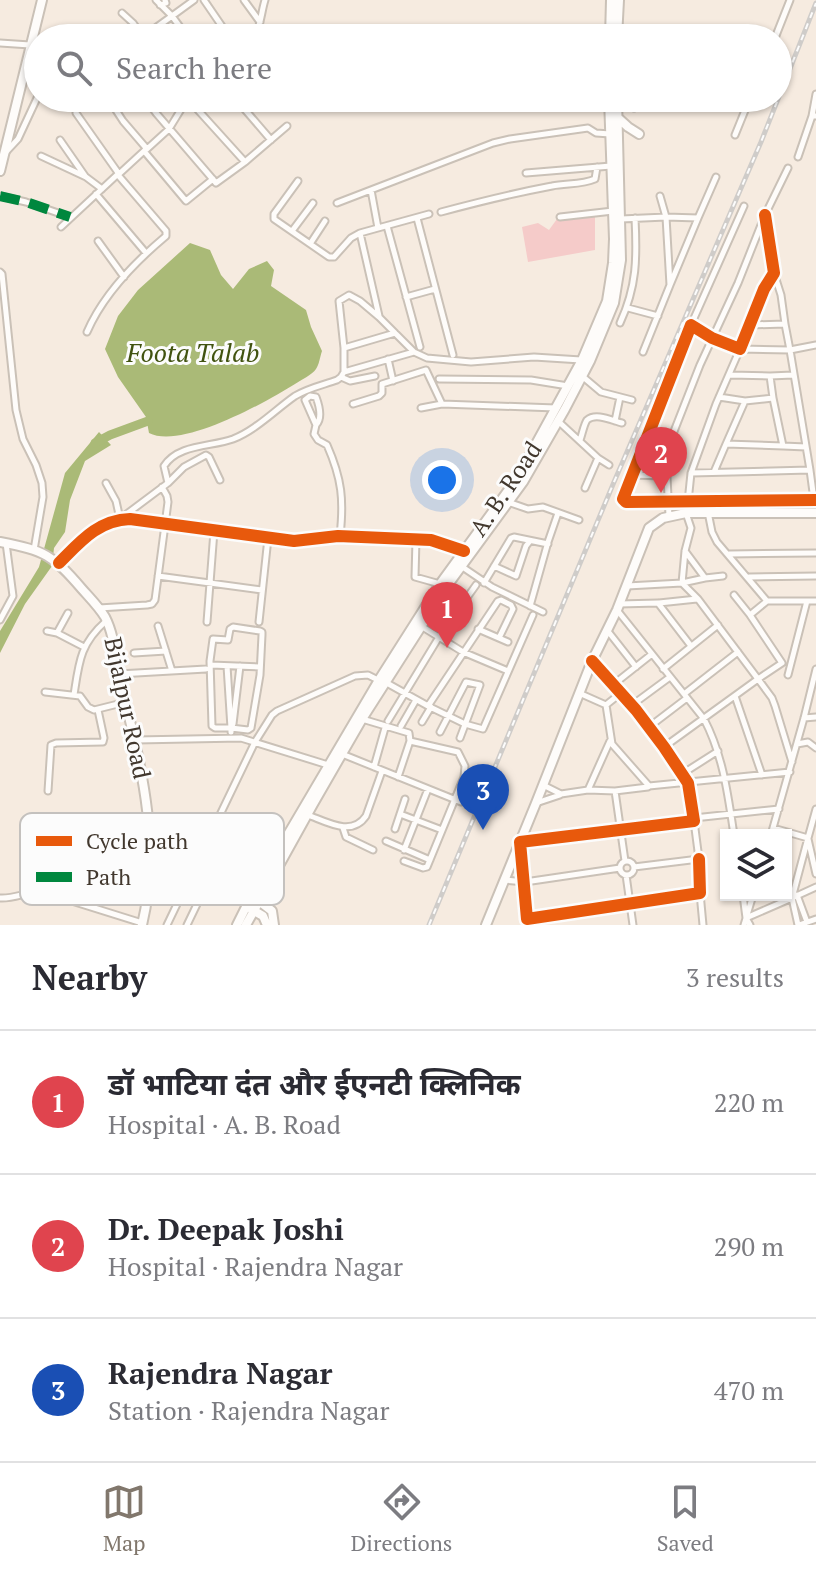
<!DOCTYPE html>
<meta charset="utf-8">
<style>
body{margin:0;font-family:"PT Serif","Noto Sans Devanagari",serif;background:#f2f2f3;color:#2b2b33}
.controls{position:absolute;right:24px;bottom:24px;display:grid;overflow:hidden;border-radius:0px;box-shadow:0 2px 6px #0004}
.controls button{width:72px;height:72px;display:grid;place-items:center;padding:0;border:0;border-bottom:2px solid #e1e1e2;background:#fff;color:#2b2b33;font:40px sans-serif}
.you{position:absolute;left:442px;top:480px;width:28px;height:28px;margin:-20px;border:6px solid #fff;border-radius:50%;background:#1a73e8;box-shadow:0 0 0 12px #1a73e833}
.badge{display:grid;place-items:center;width:52px;height:52px;border-radius:50%;background:#81776c;color:#fff;font-size:26px;font-weight:700}
.pin{position:absolute;translate:-50% -66px;filter:drop-shadow(0 2px 4px #0008)}
.pin::after{content:'';position:absolute;top:42px;width:28px;height:24px;background:inherit;clip-path:polygon(0 0,100% 0,50% 100%)}
.list{margin:0;padding:0;list-style:none}
h2{display:flex;justify-content:space-between;align-items:center;height:104px;margin:0;padding:0 32px;font-size:34px}
h2 small{font-size:26px;font-weight:400;color:#7c7c81}
.list li{display:grid;grid-template-columns:52px 1fr auto;gap:24px;align-items:center;box-sizing:border-box;height:144px;padding:0 32px;border-top:2px solid #e1e1e2}
.list b{display:block;font-size:30px;white-space:nowrap}
.list p{margin:0;font-size:26px;white-space:nowrap;color:#7c7c81}
.list em{font-size:26px;font-style:normal;color:#7c7c81}
.icon{flex:none;width:44px;height:44px;fill:none;stroke:currentColor;stroke-width:2;stroke-linecap:round;stroke-linejoin:round}
.map{position:relative;flex:none;width:816px;height:925px;overflow:hidden}
.search{position:absolute;background:#fff;box-shadow:0 2px 6px #0004;left:24px;right:24px;top:24px;height:88px;display:flex;align-items:center;gap:20px;box-sizing:border-box;padding:0 28px;border-radius:44px;color:#7c7c81;font-size:30px}
.sheet{height:536px;background:#fff}
nav{display:flex;justify-content:space-around;align-items:center;box-sizing:border-box;height:112px;border-top:2px solid #e1e1e2;background:#fff;font-size:22px;color:#7c7c81}
nav a{display:grid;justify-items:center;gap:4px}
nav .on{color:#81776c}
.map>svg:first-child{display:block}
.green{fill:#f5cbc9}
.water{fill:#aaba77}
.lines{fill:none;stroke-linecap:round;stroke-linejoin:round}
.river{stroke:#aaba77;stroke-width:9}
.street-casing{stroke:#cac1b7;stroke-width:9}
.secondary-casing{stroke:#cac1b7;stroke-width:12}
.street{stroke:#fefcfa;stroke-width:5}
.secondary{stroke:#fefcfa;stroke-width:8}
.rail-casing{stroke:#cfccc9;stroke-width:5}
.rail{stroke:#fcfcfc;stroke-width:2;stroke-dasharray:6;stroke-linecap:butt}
.quiet{stroke:#00873e;stroke-width:10;stroke-dasharray:20 10;stroke-linecap:butt}
.cycleway-casing{stroke:#fcfcfc;stroke-width:17}
.cycleway{stroke:#e8590c;stroke-width:12}
.labels{text-anchor:middle;stroke-width:6;stroke-linejoin:round;paint-order:stroke}
.street-label{font-size:24px;fill:#42382e;stroke:#fcfcfc}
.water-label{font-size:26px;font-style:italic;fill:#415310;stroke:#fcfcfc}
.key{fill:#fcfcfc;stroke:#c4c1be;stroke-width:2}
.key-label{font-size:22px;fill:#42382e}
</style>
<div class="map">
<svg width="816" height="925" viewBox="0 0 816 925">
<rect width="100%" height="100%" fill="#f6ebe0"/>
<path class="green" d="M595,214V250L528,262L522,227L538,223L549,230L557,219Z"/>
<path class="water" d="M190,243L210,250L221,275L233,289L249,269L267,261L274,270L271,286L306,310L311,327L322,351C320,357 319,365 316,369C312,375 301,380 295,384C266,402 181,450 149,433L146,417L118,377L105,349L118,316L138,290Z
M99,432L111,445L85,461L70,500L65,532L54,548L52,566L25,604L0,653V631L39,567L65,473Z"/>
<g class="lines">
<path class="river" d="M95,443L110,435L148,421"/>
<defs>
<path id="street" d="M204,0L230,38
M244,0L260,22
M160,5L166,3L165,0
M122,13L133,23L143,37L172,16L156,0
M60,38L61,35
M188,38L172,16L194,0
M254,38C261,26 261,13 265,0
M775,38L790,0
M0,43L30,45
M108,98L123,121L147,149L169,129L188,98
M145,98L156,113L216,183L245,162
M190,98L188,99L245,162L287,126
M235,98L271,140
M634,108C660,97 719,100 748,102
M76,113L119,174L144,151
M812,116L816,94
M735,135L750,98
M60,140L85,176
M146,149L144,151L186,201L213,179
M5,153L18,139L38,96
M41,156L86,177L102,189
M798,157L812,116H816
M526,173L611,166
M298,181L274,214V219L329,257H334L351,238L360,233
M371,190L378,228L360,233L379,316
M96,194L146,253
M0,196L26,202L70,217
M337,203L493,143L510,139L588,128L596,133L610,134
M441,212C478,202 515,193 552,186C566,183 582,185 595,179L597,167
M765,215L774,273L764,289L740,349L712,338L691,325L623,499L626,502L816,500
M560,217L613,211
M417,218L453,355
M698,218L670,285L666,217L698,218L716,177
M621,219L666,217L660,196
M387,226L420,347
M61,227L118,174
M378,228L429,214
M292,231L313,203
M98,241L124,277
M310,244L325,221
M0,272L2,274L16,410L23,439L36,465L42,483L43,497L34,550
M406,297L435,289
M628,308L658,316
M620,323C637,286 637,258 635,218
M785,324L790,350L740,349L716,404L691,473L810,470L790,350L816,345
M691,325L744,206
M750,325L785,324L781,295L774,273
M87,332C103,295 135,262 166,236V231L118,175
M344,348L395,333
M414,352L344,372V348L339,301L349,295L360,301L379,317L414,352L427,358L471,362L534,357L581,360
M643,352L670,285
M388,359L393,381
M730,375L770,376L773,398L745,401L726,444L783,446L773,398
M582,376L601,392L632,400
M770,376L793,375
M341,377L350,381L375,376
M439,379L531,380L568,386
M719,397L745,401
M353,404L379,396L382,393V384L426,370L442,404L556,408
M421,408L442,404
M558,421L598,458L609,465
M615,421L620,397
M316,425C323,418 319,405 316,397L310,396L305,400L316,425L314,434L318,440L327,445C342,479 344,500 340,536
M580,440C582,435 584,424 587,420C596,412 613,421 622,423
M783,446L806,447
M810,470L814,500
M714,472L726,444
M632,475L665,476
M106,483L116,501L120,519L168,483L164,466C178,444 211,447 233,439C256,430 275,410 295,396C308,388 323,385 337,380L341,377L344,372
M168,483L184,467L206,455L209,457L220,480
M585,488L598,458
M508,502L528,509L543,507L579,520
M688,502L691,473
M686,513L691,528L685,551L682,583L698,599L758,679L782,663L750,615L767,601L717,542L712,532L708,512
M669,516L666,457L671,439L700,365L738,283L765,215L788,168
M416,539L415,577L440,584
M729,554L816,553
M59,563C80,542 98,520 130,519L294,541L338,536L431,540L463,550
M461,566L492,587L543,612
M494,566L516,576L526,546L530,541
M158,576L262,590
M749,577L816,576
M705,578L723,576
M484,583L511,538L514,537L548,544
M627,586L682,583L705,578L685,551
M734,595L750,615
M767,601H816
M659,603L697,599
M619,604L658,603L691,646
M530,606L548,542L558,513
M99,608L147,605L152,604L155,600L168,502L167,496L162,487
M617,610L704,719C723,755 728,795 734,835
M0,620L13,596L6,543
M207,622L214,531
M259,622L268,538
M158,626L172,671
M421,626L463,652L508,671
M478,629L508,642
M607,630L636,667
M47,631L57,633L84,647
M57,633L68,613
M134,653L166,651
M592,662L636,710L664,747L688,783L694,821L520,842L527,919L700,893L699,859
M211,665L260,667
M227,666L231,728
M663,669L718,625
M119,674L206,669
M788,675L807,601
M385,682L428,706L465,724L483,729L533,615
M614,684L652,654
M45,692L80,696L88,707L94,710L126,702
M579,693L606,705
M621,693L606,705L612,744L649,786L790,772
M684,694L738,652
M74,695C79,662 80,644 106,621
M735,696L762,775
M632,705L670,677
M428,706L498,601L501,600L511,605L513,609L499,638
M804,718L816,717
M362,719L409,733L410,741L458,752L465,766L464,777L427,867L423,868L404,861
M388,721L439,637L476,585
M422,722L431,707
M233,724L240,666
M401,726L416,700
M649,727L687,698
M231,732V728H215L212,726L210,661L213,639L228,640L230,629L233,627L260,631L262,632V635L260,675L251,728L248,730L231,728
M440,732L466,682L480,685L460,738
M136,740L241,738L328,765
M797,744L808,742L816,748
M664,747L758,679L772,698L775,706L792,762
M342,754L461,802
M374,767L385,728
M682,774L718,751
M398,777L410,741
M543,785L561,794L588,790L615,791L648,787
M588,790L610,741
M48,791L51,745L56,743L103,742L104,738L98,710
M615,791L625,861
M536,803L560,795
M400,814L442,830
M308,815C327,822 352,837 366,816L382,771
M694,818L779,809
M343,828L346,837L373,850
M773,828L808,838L816,809
M395,829L405,799
M771,835L804,718L816,669
M150,838L204,848
M808,838L792,898L816,887
M808,839L816,874
M386,841L430,860
M404,850L428,789
M620 868a7 7 0 1 1 14 0a7 7 0 1 1-14 0Z
M634,867L699,859L694,821
M626,875L633,925
M504,880L525,882L620,868
M700,893L703,925
M743,895L746,918L750,925
M797,895L807,922
M0,898C15,899 28,891 43,892L142,923
M746,918L792,898L798,925
M167,925L255,742L272,715L277,711L355,676L368,675L378,680
M187,925L214,869L213,865L200,857
M744,925L753,895
M799,925L816,919"/>
<path id="secondary" d="M610,38L611,0
M617,38L619,0
M617,117L628,127L639,134
M0,171L42,0
M0,542C45,551 52,554 82,589C90,598 99,607 105,617C115,636 116,662 121,683C140,763 162,842 142,925
M255,898L272,911L274,925
M251,909L263,916L267,925
M237,925L250,899L379,680L440,584L518,477L582,360L607,301L613,263L614,239L609,98
M246,925L313,804L362,719L447,586L523,482L565,409L590,361L614,303L621,260L617,98
M486,925L536,803L592,661L617,610L649,528L663,518L686,513H816"/>
</defs>
<use href="#street" class="street-casing"/>
<use href="#secondary" class="secondary-casing"/>
<use href="#street" class="street"/>
<use href="#secondary" class="secondary"/>
<defs>
<path id="rail" d="M429,925L614,482L761,142L816,3"/>
</defs>
<use href="#rail" class="rail-casing"/>
<use href="#rail" class="rail"/>
<path class="quiet" d="M0,196L26,202L70,217"/>
<defs>
<path id="cycleway" d="M765,215L774,273L764,289L740,349L712,338L691,325L623,499L626,502L816,500
M59,563C80,542 98,520 130,519L294,541L338,536L431,540L464,551
M592,661L636,710L664,747L688,783L694,821L520,842L527,919L700,893L699,859"/>
</defs>
<use href="#cycleway" class="cycleway-casing"/>
<use href="#cycleway" class="cycleway"/>
</g>
<g class="labels">
<g class="street-label">
<text transform="translate(506 489) rotate(-56)" y="8">A. B. Road</text>
<text transform="translate(127 708) rotate(78)" y="8">Bijalpur Road</text>
</g>
<g class="water-label">
<text x="193" y="362">Foota Talab</text>
</g>
</g>
<rect x="20" y="813" width="264" height="92" rx="12" class="key"/>
<rect x="36" y="836" width="36" height="10" fill="#e8590c"/>
<rect x="36" y="872" width="36" height="10" fill="#00873e"/>
<g class="key-label">
<text x="86" y="849">Cycle path</text>
<text x="86" y="885">Path</text>
</g>
</svg>
<div class="controls">
<button><svg class="icon" aria-label="layers" viewBox="0 0 24 24"><path d="M12 4l9 5-9 5-9-5zM3 14l9 5 9-5"/></svg></button>
</div>
<div class="you"></div>
<div class="pin badge" style="left:447px;top:648px;background:#e0444e">1</div>
<div class="pin badge" style="left:661px;top:493px;background:#e0444e">2</div>
<div class="pin badge" style="left:483px;top:830px;background:#1a4fb4">3</div>
<div class="search"><svg class="icon" aria-label="search" viewBox="0 0 24 24"><circle cx="10" cy="10" r="6"/><path d="M15 15l6 6"/></svg>Search here</div>
</div>
<section class="sheet">
<h2>Nearby<small>3 results</small></h2>
<ul class="list">
<li><span class="badge" style="background:#e0444e">1</span><div><b>डॉ भाटिया दंत और ईएनटी क्लिनिक</b><p>Hospital · A. B. Road</p></div><em>220 m</em></li>
<li><span class="badge" style="background:#e0444e">2</span><div><b>Dr. Deepak Joshi</b><p>Hospital · Rajendra Nagar</p></div><em>290 m</em></li>
<li><span class="badge" style="background:#1a4fb4">3</span><div><b>Rajendra Nagar</b><p>Station · Rajendra Nagar</p></div><em>470 m</em></li>
</ul>
</section>
<nav>
<a class="on"><svg class="icon" aria-label="map" viewBox="0 0 24 24"><path d="M3 6l6-2 6 2 6-2v14l-6 2-6-2-6 2zM9 4v14M15 6v14"/></svg>Map</a>
<a><svg class="icon" aria-label="directions" viewBox="0 0 24 24"><path d="M12 3l9 9-9 9-9-9zM9 14v-3h6M13 9l2 2-2 2"/></svg>Directions</a>
<a><svg class="icon" aria-label="saved" viewBox="0 0 24 24"><path d="M7 4h10v16l-5-4-5 4z"/></svg>Saved</a>
</nav>
